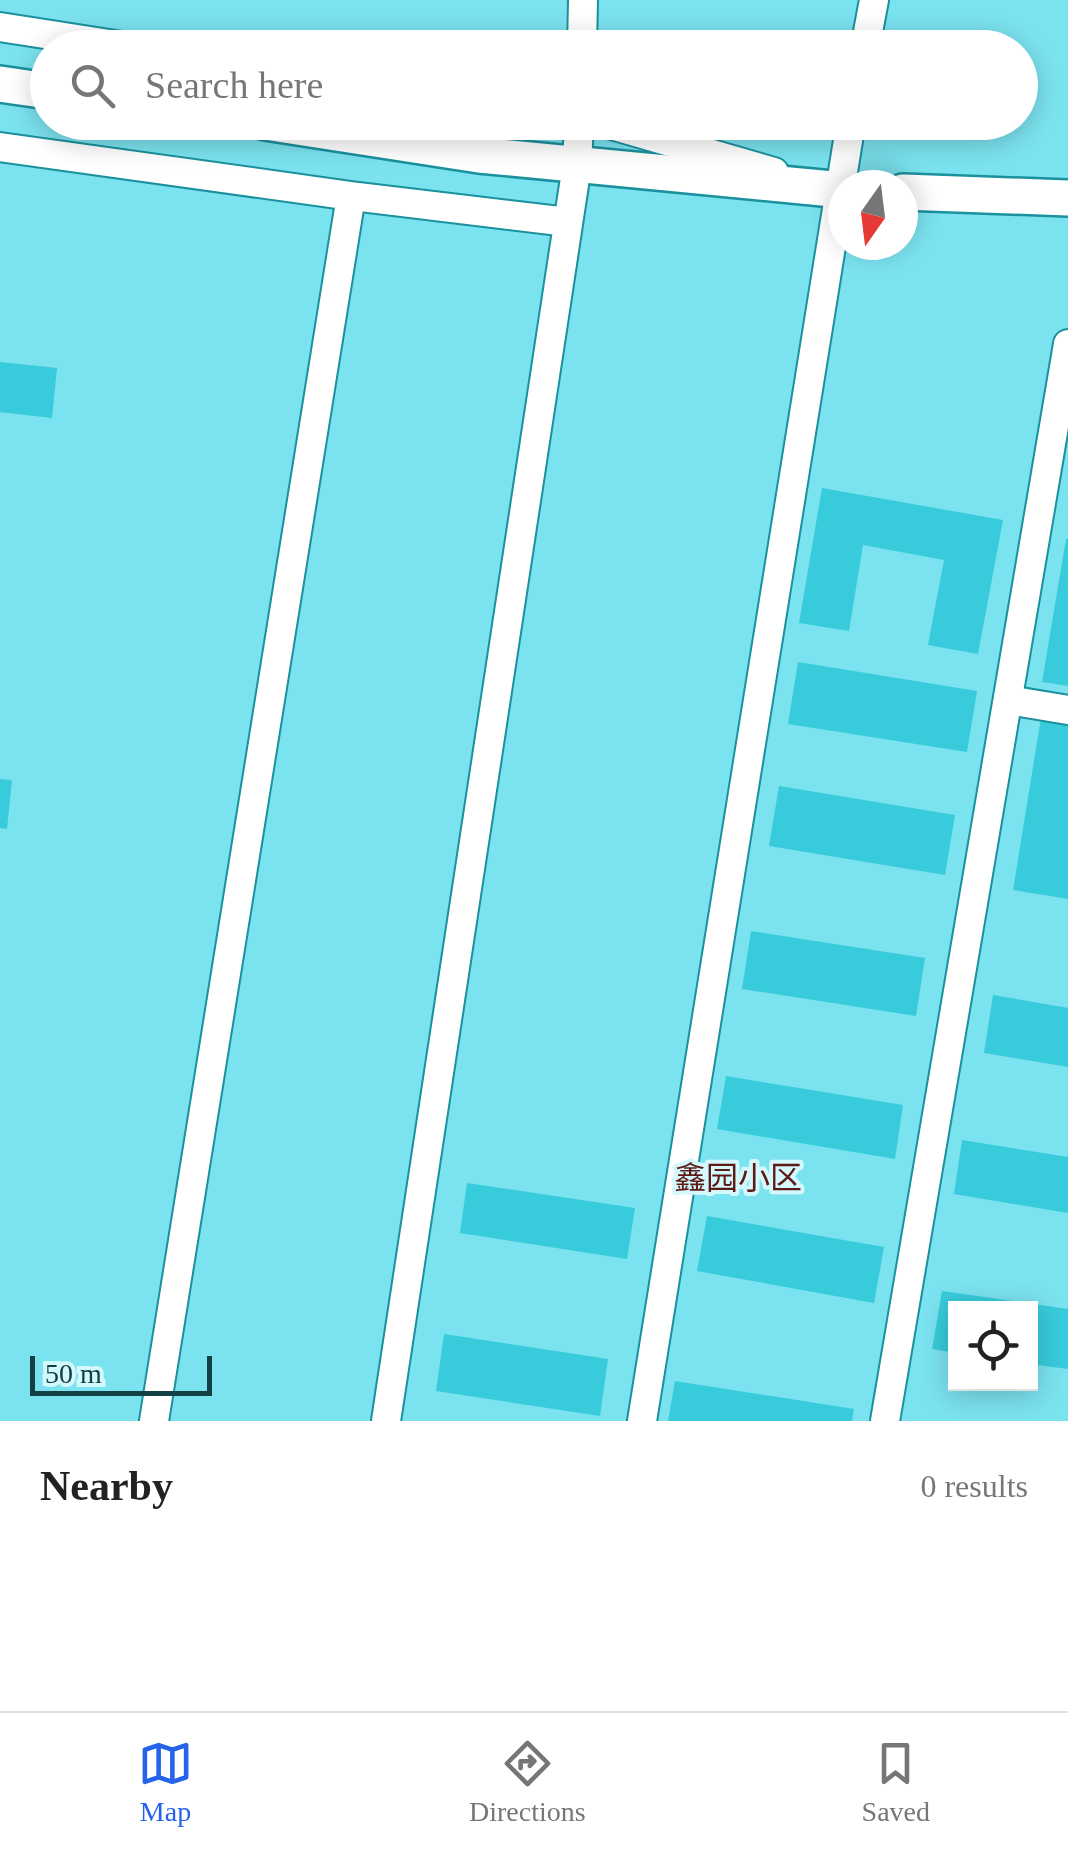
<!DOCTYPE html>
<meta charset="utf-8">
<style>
body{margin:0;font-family:"Times New Roman","Noto Sans SC",serif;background:#f2f2f2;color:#222}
.controls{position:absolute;right:30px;bottom:30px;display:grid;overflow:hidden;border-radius:0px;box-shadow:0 5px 25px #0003}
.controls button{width:90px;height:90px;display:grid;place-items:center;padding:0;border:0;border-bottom:2px solid #e0e0e0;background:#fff;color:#222;font:50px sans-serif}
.compass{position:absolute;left:828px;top:170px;width:90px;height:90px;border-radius:50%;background:#fff;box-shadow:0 5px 25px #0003;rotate:194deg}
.scale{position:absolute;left:30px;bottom:25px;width:182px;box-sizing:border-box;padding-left:10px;border:5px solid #134045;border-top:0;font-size:28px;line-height:35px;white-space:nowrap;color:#134045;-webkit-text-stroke:8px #d3f9fd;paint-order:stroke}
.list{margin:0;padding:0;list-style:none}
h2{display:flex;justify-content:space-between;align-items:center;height:130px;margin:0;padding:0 40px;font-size:42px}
h2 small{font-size:32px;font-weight:400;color:#767676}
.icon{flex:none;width:55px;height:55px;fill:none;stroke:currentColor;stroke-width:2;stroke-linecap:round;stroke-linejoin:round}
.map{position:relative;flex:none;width:1068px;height:1421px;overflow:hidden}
.search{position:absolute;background:#fff;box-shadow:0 5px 25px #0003;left:30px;right:30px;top:30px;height:110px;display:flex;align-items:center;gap:25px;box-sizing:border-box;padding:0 35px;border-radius:55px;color:#767676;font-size:38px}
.sheet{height:290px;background:#fff}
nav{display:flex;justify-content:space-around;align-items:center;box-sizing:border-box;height:140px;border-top:2px solid #e0e0e0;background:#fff;font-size:28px;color:#767676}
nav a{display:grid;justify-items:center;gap:5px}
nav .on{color:#2563eb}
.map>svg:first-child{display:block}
.building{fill:#38cbdb}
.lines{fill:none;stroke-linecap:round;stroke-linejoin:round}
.minor-casing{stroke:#1a919d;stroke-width:32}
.major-casing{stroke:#1a919d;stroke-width:40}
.minor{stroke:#fff;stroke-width:28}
.major{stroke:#fff;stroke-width:35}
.labels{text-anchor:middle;stroke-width:8;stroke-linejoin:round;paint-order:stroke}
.neighbourhood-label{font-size:32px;fill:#5e1917;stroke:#d3f9fd}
</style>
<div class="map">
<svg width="1068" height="1421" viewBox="0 0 1068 1421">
<rect width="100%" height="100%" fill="#7be2ef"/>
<path class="building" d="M0,362L57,368L52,418L0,412Z
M822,488L1003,520L978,654L928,645L944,560L863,545L849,631L799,623Z
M1066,539H1068V686L1042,682Z
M798,662L977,691L967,752L788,724Z
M1041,718L1068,723V899L1013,890Z
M0,779L12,780L7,829L0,828Z
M779,786L955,815L945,875L769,846Z
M751,931L925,958L916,1016L742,989Z
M993,995L1068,1008V1067L984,1053Z
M726,1076L903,1105L895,1159L717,1129Z
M962,1140L1068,1157V1213L954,1194Z
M467,1183L635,1208L627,1259L460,1233Z
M707,1216L884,1247L874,1303L697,1271Z
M942,1291L1068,1309V1369L1030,1364V1308H956V1353L932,1349Z
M444,1334L608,1359L600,1416L436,1391Z
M675,1381L854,1409L852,1421H668Z"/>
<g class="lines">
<defs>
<path id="minor" d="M0,27L135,48
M582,48L583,0
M865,48L874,0
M601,122L774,172
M0,147L351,196L568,222
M1008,700L1068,710
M154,1421L351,196
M386,1421L577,165L579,122
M642,1421L851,122
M885,1421L1068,344"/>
<path id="major" d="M0,84L48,91
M265,122L479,155L843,190
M903,192L1068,198"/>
</defs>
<use href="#minor" class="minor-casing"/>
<use href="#major" class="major-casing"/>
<use href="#minor" class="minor"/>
<use href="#major" class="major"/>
</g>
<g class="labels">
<g class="neighbourhood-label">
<text x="738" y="1189">鑫园小区</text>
</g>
</g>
</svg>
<div class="controls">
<button><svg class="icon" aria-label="locate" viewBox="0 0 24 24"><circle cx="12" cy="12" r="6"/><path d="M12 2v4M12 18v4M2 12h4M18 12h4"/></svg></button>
</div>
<svg class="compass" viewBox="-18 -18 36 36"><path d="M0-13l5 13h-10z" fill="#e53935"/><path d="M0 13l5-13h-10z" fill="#767676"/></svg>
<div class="scale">50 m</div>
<div class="search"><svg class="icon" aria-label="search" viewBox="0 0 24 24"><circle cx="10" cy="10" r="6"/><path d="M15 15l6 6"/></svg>Search here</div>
</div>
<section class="sheet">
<h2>Nearby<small>0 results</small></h2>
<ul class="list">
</ul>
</section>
<nav>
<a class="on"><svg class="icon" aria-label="map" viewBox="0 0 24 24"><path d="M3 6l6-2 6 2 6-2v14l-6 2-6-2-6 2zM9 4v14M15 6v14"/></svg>Map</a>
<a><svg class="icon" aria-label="directions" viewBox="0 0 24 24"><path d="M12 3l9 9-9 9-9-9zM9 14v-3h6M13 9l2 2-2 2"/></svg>Directions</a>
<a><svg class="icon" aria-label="saved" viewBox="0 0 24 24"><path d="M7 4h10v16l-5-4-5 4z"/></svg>Saved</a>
</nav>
